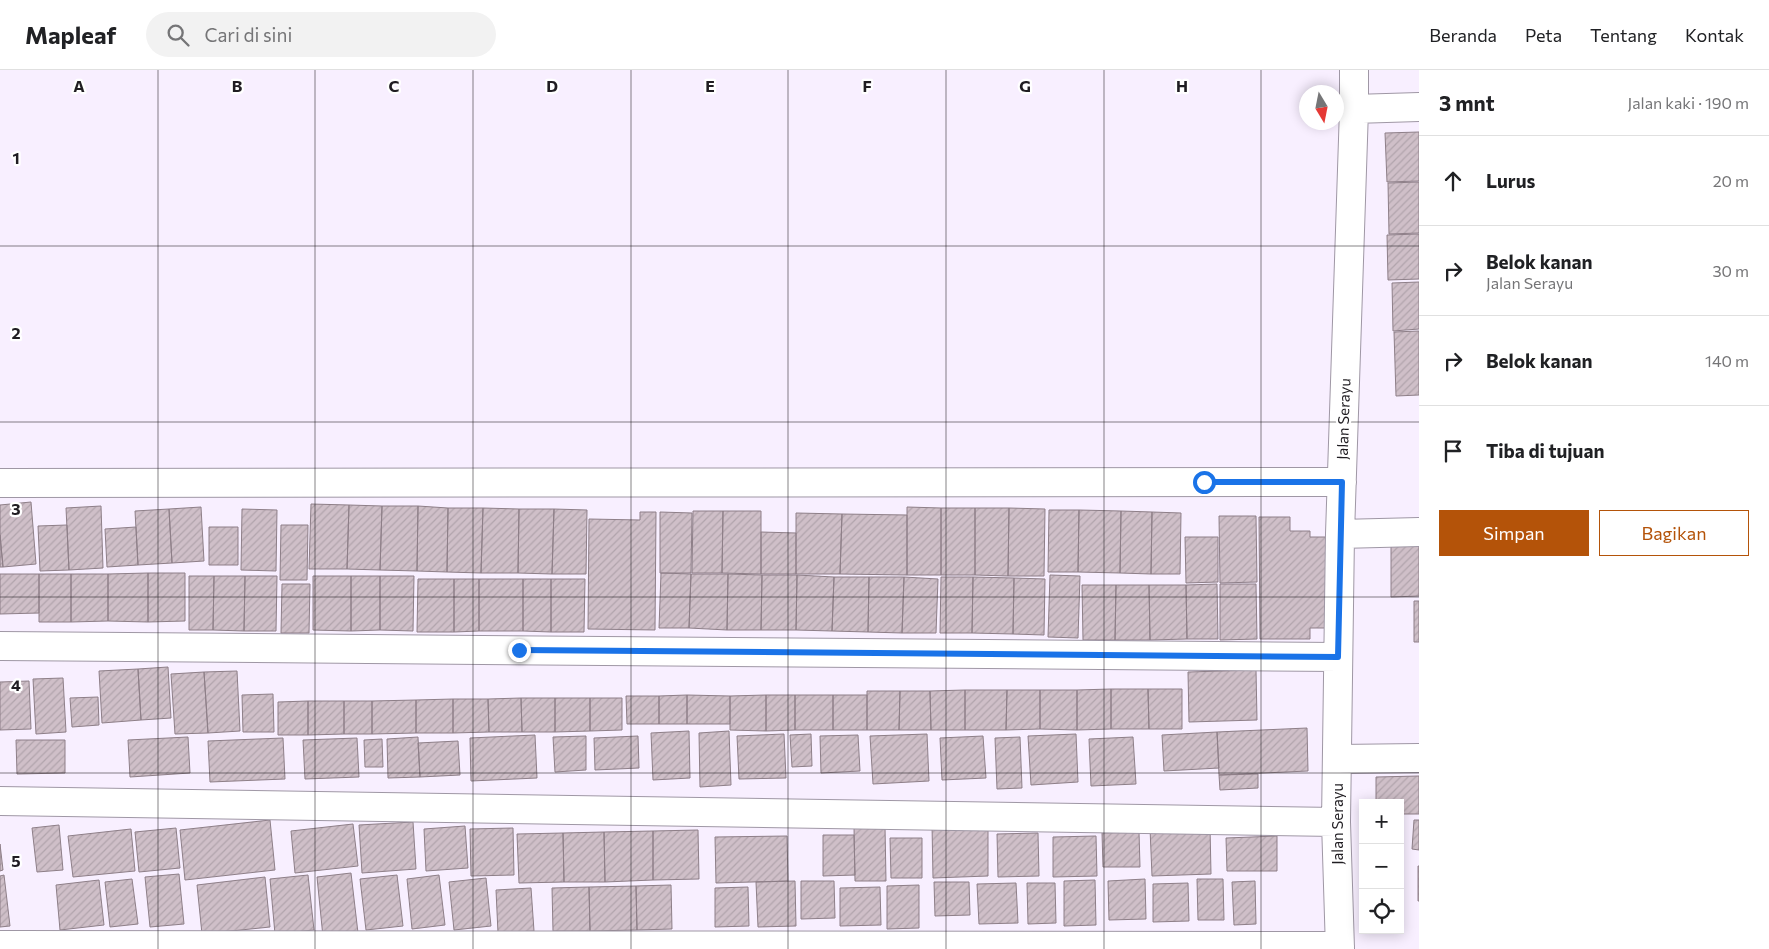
<!DOCTYPE html>
<html lang="id">
<meta charset="utf-8">
<style>
body{margin:0;font-family:Commissioner,sans-serif;background:#f2f2f2;color:#202124}
.controls{position:absolute;right:15px;bottom:15px;display:grid;overflow:hidden;border-radius:0px;box-shadow:0 2px 12px #0003}
.controls button{width:45px;height:45px;display:grid;place-items:center;padding:0;border:0;border-bottom:1px solid #e0e0e0;background:#fff;color:#202124;font:25px sans-serif}
.compass{position:absolute;left:1299px;top:15px;width:45px;height:45px;border-radius:50%;background:#fff;box-shadow:0 2px 12px #0003;rotate:170deg}
.stop{position:absolute;width:15px;height:15px;margin:-11px;border:4px solid #1a73e8;border-radius:50%;background:#fff}
.stop.end{background:#1a73e8;border-color:#fff;box-shadow:0 1px 5px #0008}
.list{margin:0;padding:0;list-style:none}
h2{display:flex;justify-content:space-between;align-items:center;height:65px;margin:0;padding:0 20px;font-size:21px}
h2 small{font-size:16px;font-weight:400;color:#757577}
.list li{display:grid;grid-template-columns:32px 1fr auto;gap:15px;align-items:center;box-sizing:border-box;height:90px;padding:0 20px;border-top:1px solid #e0e0e0}
.list b{display:block;font-size:19px;white-space:nowrap}
.list p{margin:0;font-size:16px;white-space:nowrap;color:#757577}
.list em{font-size:16px;font-style:normal;color:#757577}
.actions{display:flex;gap:10px;padding:15px 20px}
.actions a{flex:1;padding:11px 0;border:1px solid #b45309;border-radius:0px;text-align:center;font-size:18px;color:#b45309}
.actions .main{background:#b45309;color:#fff}
.icon{flex:none;width:28px;height:28px;fill:none;stroke:currentColor;stroke-width:2;stroke-linecap:round;stroke-linejoin:round}
.map{position:relative;flex:none;width:1419px;height:879px;overflow:hidden}
header{display:flex;align-items:center;gap:30px;box-sizing:border-box;height:70px;padding:0 25px;background:#fff;border-bottom:1px solid #e0e0e0}
header strong{font-size:24px}
nav{display:flex;gap:28px;margin-inline-start:auto;font-size:18px}
.search{width:350px;height:45px;background:#f2f2f2;display:flex;align-items:center;gap:12px;box-sizing:border-box;padding:0 18px;border-radius:28px;color:#757577;font-size:19px}
main{display:flex}
aside{flex:1;background:#fff}
.map>svg:first-child{display:block}
.building{fill:url(#building-hatch);stroke:#8e7f88}
.lines{fill:none;stroke-linecap:round;stroke-linejoin:round}
.minor-casing{stroke:#9f97a5;stroke-width:30}
.minor{stroke:#fff;stroke-width:28}
.route{stroke:#1a73e8;stroke-width:6}
.grid{fill:none;stroke:#201d22;stroke-width:1;stroke-opacity:0.55}
.labels{text-anchor:middle;stroke-width:4.5;stroke-linejoin:round;paint-order:stroke}
.street-label{font-size:15px;fill:#201d22;stroke:#fff}
.grid-label{font-size:16px;text-anchor:middle;font-weight:bold;fill:#201d22;stroke:#fff;stroke-width:4.5;stroke-linejoin:round;paint-order:stroke}
</style>
<header>
<strong>Mapleaf</strong>
<div class="search"><svg class="icon" aria-label="search" viewBox="0 0 24 24"><circle cx="10" cy="10" r="6"/><path d="M15 15l6 6"/></svg>Cari di sini</div>
<nav><a>Beranda</a><a>Peta</a><a>Tentang</a><a>Kontak</a></nav>
</header>
<main>
<div class="map">
<svg width="1419" height="879" viewBox="0 0 1419 879">
<defs>
<pattern id="building-hatch" width="6" height="6" patternUnits="userSpaceOnUse" patternTransform="scale(1.25)"><rect width="6" height="6" fill="#cfbfc8"/><path d="M-1 1l2-2M0 6l6-6M5 7l2-2" fill="none" stroke="#b1a4ac"/></pattern>
</defs>
<rect width="100%" height="100%" fill="#f8efff"/>
<path class="building" d="M1419,62V111L1387,112L1385,63Z
M1419,112V163L1389,164L1388,113Z
M1419,164V209L1388,210L1387,165Z
M1419,212V259L1393,261L1392,213Z
M1419,261V325L1396,326L1394,262Z
M31,432L36,494L3,497L0,465V435Z
M311,434L349,435L347,499H309Z
M349,435L382,436L380,500L347,499Z
M101,436L103,498L69,500L66,438Z
M382,436H418L417,501L380,500Z
M418,436L448,438L447,502L417,501Z
M201,437L204,491L172,493L169,439Z
M907,437L941,438V505H907Z
M448,438H483L481,503L447,502Z
M483,438L519,439L518,503H481Z
M941,438H975V505H941Z
M975,438H1009L1008,506L975,505Z
M1009,438L1045,439L1044,506H1008Z
M169,439L172,493L138,495L135,441Z
M242,439L277,440L276,501L241,500Z
M519,439H554L552,504L518,503Z
M554,439L587,440L586,504H552Z
M1049,440H1079L1078,502H1048Z
M1079,440L1121,441L1120,503L1078,502Z
M693,441H723L722,503H692Z
M723,441H761V504L722,503Z
M1121,441L1152,442L1151,504L1120,503Z
M640,442H656L655,560L588,559L589,449L640,450Z
M660,442L692,443L691,503H660Z
M1152,442L1181,443L1180,504H1151Z
M796,443L842,444L840,504H796Z
M842,444L907,445V505L840,504Z
M1219,446H1256L1257,512L1220,513Z
M1259,447H1290V461H1310V467H1336L1337,558H1310V569H1260Z
M67,455L69,500L40,501L38,456Z
M281,455H308L307,510H280Z
M136,457L138,495L107,497L105,459Z
M209,457H238V495H209Z
M761,462L796,463V504H761Z
M0,465L3,497H0Z
M1185,467H1218V512L1186,513Z
M1391,467H1419V526L1391,527Z
M148,503V552L108,551V504Z
M148,503H185V551L148,552Z
M661,503L691,504L689,558H659Z
M0,504H39V543L0,544Z
M39,504H71V552H39Z
M71,504H108V551L71,552Z
M691,504H728L727,560L689,558Z
M728,504L762,505L761,560H727Z
M762,505H797L796,560H761Z
M797,505L834,507L832,561L796,560Z
M1050,505L1080,506L1078,568L1048,567Z
M189,506H214L213,560H189Z
M214,506H245L244,561L213,560Z
M245,506H277L276,561H244Z
M313,506H351V561L313,560Z
M351,506H380V560L351,561Z
M380,506H414L413,561L380,560Z
M834,507H869L868,562L832,561Z
M869,507H904L902,563L868,562Z
M904,507L938,509L936,563H902Z
M941,507H973L972,563H940Z
M973,507L1014,508L1013,564L972,563Z
M1014,508L1045,509L1044,565L1013,564Z
M418,509H454V562H417Z
M454,509H479V561L454,562Z
M479,509H523V561H479Z
M523,509H551V562L523,561Z
M551,509H585L584,562H551Z
M282,514H310L309,563H281Z
M1217,514L1218,569H1187L1186,515Z
M1220,514H1256L1257,569L1220,570Z
M1082,515H1116L1115,570H1083Z
M1116,515H1149L1150,570H1115Z
M1149,515H1186L1187,569L1150,570Z
M1414,531H1419V572H1414Z
M168,597L171,648L141,650L138,599Z
M138,599L141,650L102,653L99,601Z
M1256,600L1257,650L1189,652L1188,602Z
M237,601L240,661L208,663L204,602Z
M204,602L208,663L175,664L171,604Z
M63,608L66,662L36,664L33,609Z
M29,611L31,659L0,660V612Z
M1111,619V659L1077,660V620Z
M1111,619H1148L1149,659H1111Z
M1148,619H1182V659H1149Z
M965,620V660H931L930,621Z
M965,620H1007L1006,660H965Z
M1007,620H1040V659L1006,660Z
M1040,620H1077V660L1040,659Z
M867,621H900L899,660H867Z
M900,621H930L931,660H899Z
M273,624L274,662H243L242,625Z
M687,625V654H659V626Z
M687,625L730,626V654H687Z
M766,625V661L730,660V626Z
M766,625H795V660L766,661Z
M795,625H833V660H795Z
M833,625H867V660H833Z
M626,626H659V654H627Z
M98,627L99,655L72,657L70,628Z
M521,628L522,662H489L488,629Z
M521,628H555V662H522Z
M555,628H590V661L555,662Z
M590,628H622V660L590,661Z
M453,629V663H416V630Z
M453,629H488L489,662L453,663Z
M416,630V663L372,664V631Z
M308,631H344V664L308,665Z
M308,631V665H278V632Z
M344,631H372V664H344Z
M1307,658L1308,701L1219,705L1217,662Z
M689,661L690,708L653,710L651,663Z
M729,661L731,715L700,717L699,663Z
M1217,662L1219,698L1164,701L1162,665Z
M784,664L786,708L739,709L737,666Z
M811,664L812,696L792,697L790,665Z
M927,664L929,711L873,714L870,666Z
M1076,664L1078,712L1031,715L1028,666Z
M535,665L537,708L471,711L470,668Z
M858,665L860,701L821,703L820,666Z
M586,666V700L555,702L553,667Z
M638,666L639,698L595,700L594,668Z
M983,666L986,708L942,710L940,668Z
M188,667L190,703L130,707L128,670Z
M418,667L420,707L388,708L387,669Z
M1020,667L1022,718L997,719L995,668Z
M1133,667L1136,714L1091,716L1089,669Z
M283,668L285,709L210,712L208,671Z
M357,668L359,707L305,709L303,670Z
M382,669L383,697H365L364,670Z
M16,670H65V703L17,704Z
M458,671L460,705L420,707L418,673Z
M1258,704V718L1220,720L1219,705Z
M1419,706V744H1400V733H1376V707Z
M270,750L275,800L185,810L180,760Z
M1414,750H1419V780L1412,779Z
M413,752L416,799L362,803L359,755Z
M988,753V806L933,808L932,755Z
M353,754L358,796L295,803L291,761Z
M59,755L63,800L37,802L32,758Z
M465,756L468,798L426,801L424,759Z
M854,757H885L886,811H855Z
M1210,757L1211,804L1152,806L1150,758Z
M176,758L180,798L139,802L135,762Z
M513,758L514,805L471,806L470,759Z
M131,759L135,801L73,807L68,766Z
M698,760L699,809L653,810V761Z
M653,761V810L605,812L604,762Z
M604,762L605,812H564L563,763Z
M1139,762L1140,797H1103L1102,763Z
M563,763L564,812L519,813L517,764Z
M1038,763L1039,806L998,807L997,764Z
M823,765H854L855,805L823,806Z
M787,766L788,811L716,813L715,767Z
M1096,766L1097,806L1053,807V767Z
M1277,766V801H1227L1226,768Z
M890,768H922V808H891Z
M0,774L3,800L0,801Z
M1418,796H1419V831H1418Z
M351,803L358,863L323,867L317,807Z
M179,804L184,854L150,857L145,807Z
M4,805L10,856L0,857V806Z
M308,805L314,860L275,864L270,809Z
M397,805L403,856L366,860L360,809Z
M439,805L445,855L412,859L407,809Z
M265,807L270,857L202,864L197,815Z
M486,808L491,856L454,860L449,812Z
M132,809L138,854L110,857L105,812Z
M1145,809L1146,849L1109,850L1108,811Z
M1197,809H1223L1224,850H1198Z
M99,810L104,855L60,860L56,815Z
M1095,810L1096,855L1064,856V811Z
M795,811L796,856L758,857L756,812Z
M801,811H834L835,848L801,849Z
M1255,811L1256,854L1234,855L1232,812Z
M934,812H969L970,845L935,846Z
M1016,813L1018,853L979,854L977,814Z
M1027,813H1055L1056,853L1028,854Z
M1188,813L1189,851L1153,852V814Z
M671,815L672,859L637,860L636,816Z
M919,815V858L887,859V816Z
M636,816L637,860L590,861L589,817Z
M589,817L590,861H553L552,818Z
M748,817L749,856L715,857V818Z
M880,817L881,855L840,856V818Z
M531,818L534,861L498,863L496,820Z"/>
<g class="lines">
<defs>
<path id="minor" d="M1354,39L1419,37
M0,413L1342,412
M1340,464L1419,462
M0,576L1338,587
M1338,689L1419,688
M0,731L1336,752
M0,875L1340,876
M1340,879L1336,752L1340,464L1354,39V0"/>
</defs>
<use href="#minor" class="minor-casing"/>
<use href="#minor" class="minor"/>
</g>
<g class="lines">
<path class="route" d="M519,580L1338,587L1342,412H1204"/>
</g>
<path class="grid" d="M158,0V879M315,0V879M473,0V879M631,0V879M788,0V879M946,0V879M1104,0V879M1261,0V879M0,176H1419M0,352H1419M0,527H1419M0,703H1419"/>
<g class="labels">
<g class="street-label">
<text transform="translate(1344 349) rotate(-88)" y="5">Jalan Serayu</text>
<text transform="translate(1338 754) rotate(-90)" y="5">Jalan Serayu</text>
</g>
</g>
<g class="grid-label">
<text x="79" y="22">A</text>
<text x="237" y="22">B</text>
<text x="394" y="22">C</text>
<text x="552" y="22">D</text>
<text x="710" y="22">E</text>
<text x="867" y="22">F</text>
<text x="1025" y="22">G</text>
<text x="1182" y="22">H</text>
<text x="16" y="94">1</text>
<text x="16" y="269">2</text>
<text x="16" y="445">3</text>
<text x="16" y="621">4</text>
<text x="16" y="797">5</text>
</g>
</svg>
<div class="controls">
<button>+</button>
<button>−</button>
<button><svg class="icon" aria-label="locate" viewBox="0 0 24 24"><circle cx="12" cy="12" r="6"/><path d="M12 2v4M12 18v4M2 12h4M18 12h4"/></svg></button>
</div>
<svg class="compass" viewBox="-18 -18 36 36"><path d="M0-13l5 13h-10z" fill="#e53935"/><path d="M0 13l5-13h-10z" fill="#757577"/></svg>
<div class="stop" style="left:1204px;top:412px"></div>
<div class="stop end" style="left:519px;top:580px"></div>
</div>
<aside>
<h2>3 mnt<small>Jalan kaki · 190 m</small></h2>
<ul class="list">
<li><svg class="icon" aria-label="ahead" viewBox="0 0 24 24"><path d="M12 20V5M6 11l6-6 6 6"/></svg><div><b>Lurus</b></div><em>20 m</em></li>
<li><svg class="icon" aria-label="right" viewBox="0 0 24 24"><path d="M7 20v-9h11M14 6l5 5-5 5"/></svg><div><b>Belok kanan</b><p>Jalan Serayu</p></div><em>30 m</em></li>
<li><svg class="icon" aria-label="right" viewBox="0 0 24 24"><path d="M7 20v-9h11M14 6l5 5-5 5"/></svg><div><b>Belok kanan</b></div><em>140 m</em></li>
<li><svg class="icon" aria-label="arrive" viewBox="0 0 24 24"><path d="M6 21V4h12l-3 4 3 4H6"/></svg><div><b>Tiba di tujuan</b></div></li>
</ul>
<div class="actions"><a class="main">Simpan</a><a>Bagikan</a></div>
</aside>
</main>
